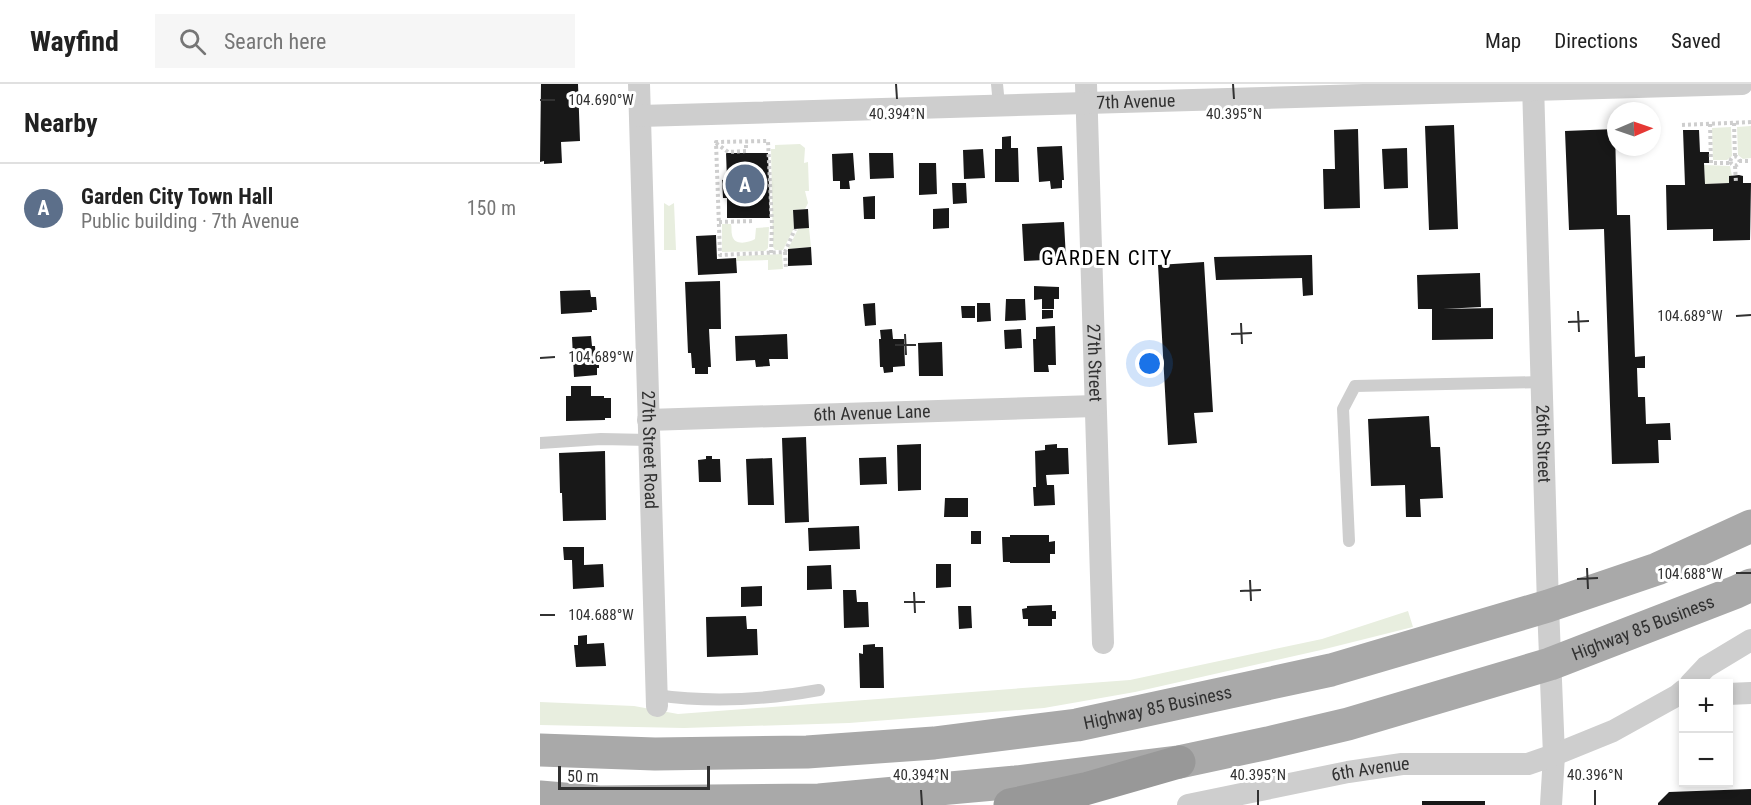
<!DOCTYPE html>
<meta charset="utf-8">
<style>
body{margin:0;font-family:"Roboto Condensed",sans-serif;background:#f6f6f6;color:#222}
.controls{position:absolute;right:18px;bottom:18px;display:grid;overflow:hidden;border-radius:0px;box-shadow:0 3px 9px #0003}
.controls button{width:54px;height:54px;display:grid;place-items:center;padding:0;border:0;border-bottom:2px solid #e0e0e0;background:#fff;color:#222;font:30px sans-serif}
.compass{position:absolute;left:1067px;top:18px;width:54px;height:54px;border-radius:50%;background:#fff;box-shadow:0 3px 9px #0003;rotate:88deg}
.scale{position:absolute;left:18px;bottom:15px;width:152px;box-sizing:border-box;padding-left:6px;border:3px solid #313131;border-top:0;font-size:16px;line-height:21px;white-space:nowrap;color:#313131;-webkit-text-stroke:4px #fff;paint-order:stroke}
.you{position:absolute;left:610px;top:280px;width:21px;height:21px;margin:-15px;border:4px solid #fff;border-radius:50%;background:#1a73e8;box-shadow:0 0 0 9px #1a73e833}
.badge{display:grid;place-items:center;width:39px;height:39px;border-radius:50%;background:#7c3aed;color:#fff;font-size:20px;font-weight:700}
.pin{position:absolute;translate:-50% -50%;border:3px solid #fff;box-shadow:0 2px 6px #0006}
.list{margin:0;padding:0;list-style:none}
h2{display:flex;justify-content:space-between;align-items:center;height:78px;margin:0;padding:0 24px;font-size:26px}
h2 small{font-size:20px;font-weight:400;color:#767676}
.list li{display:grid;grid-template-columns:39px 1fr auto;gap:18px;align-items:center;box-sizing:border-box;height:90px;padding:0 24px;border-top:2px solid #e0e0e0}
.list b{display:block;font-size:22px;white-space:nowrap}
.list p{margin:0;font-size:20px;white-space:nowrap;color:#767676}
.list em{font-size:20px;font-style:normal;color:#767676}
.icon{flex:none;width:33px;height:33px;fill:none;stroke:currentColor;stroke-width:2;stroke-linecap:round;stroke-linejoin:round}
.map{position:relative;flex:none;width:1211px;height:721px;overflow:hidden}
header{display:flex;align-items:center;gap:36px;box-sizing:border-box;height:84px;padding:0 30px;background:#fff;border-bottom:2px solid #e0e0e0}
header strong{font-size:28px}
nav{display:flex;gap:33px;margin-inline-start:auto;font-size:21px}
.search{width:420px;height:54px;background:#f6f6f6;display:flex;align-items:center;gap:15px;box-sizing:border-box;padding:0 21px;border-radius:0px;color:#767676;font-size:22px}
main{display:flex}
aside{flex:1;background:#fff}
.map>svg:first-child{display:block}
.green{fill:#e8eedf}
.building{fill:#181818}
.lines{fill:none;stroke-linecap:round;stroke-linejoin:round}
.path{stroke:#cecece;stroke-width:4;stroke-dasharray:3 3;stroke-linecap:butt}
.lane{stroke:#cecece;stroke-width:12}
.street{stroke:#cecece;stroke-width:22}
.primary{stroke:#a9a9a9;stroke-width:33}
.highway{stroke:#989898;stroke-width:33}
.ticks{fill:none;stroke:#313131;stroke-width:2}
.labels{text-anchor:middle;stroke-width:6;stroke-linejoin:round;paint-order:stroke}
.street-label{font-size:18px;fill:#313131;stroke:#fff}
.quarter-label{font-size:21px;letter-spacing:1.5px;fill:#000;stroke:#fff}
.ticks-label{font-size:15px;text-anchor:middle;fill:#313131;stroke:#fff;stroke-width:6;stroke-linejoin:round;paint-order:stroke}
</style>
<header>
<strong>Wayfind</strong>
<div class="search"><svg class="icon" aria-label="search" viewBox="0 0 24 24"><circle cx="10" cy="10" r="6"/><path d="M15 15l6 6"/></svg>Search here</div>
<nav><a>Map</a><a>Directions</a><a>Saved</a></nav>
</header>
<main>
<aside>
<h2>Nearby<small></small></h2>
<ul class="list">
<li><span class="badge" style="background:#5c6f8a">A</span><div><b>Garden City Town Hall</b><p>Public building · 7th Avenue</p></div><em>150 m</em></li>
</ul>
</aside>
<div class="map">
<svg width="1211" height="721" viewBox="0 0 1211 721">
<rect width="100%" height="100%" fill="#fff"/>
<path class="green" d="M1211,42V74L1203,75L1198,71L1197,43Z
M1191,43L1192,72L1187,76H1173L1172,44Z
M260,60L265,64L264,79L268,78L269,107H265L268,119L265,125L253,126L254,144L243,166H235L233,163L231,65H235V61Z
M1164,81L1190,82L1192,92L1189,93V99L1165,100Z
M124,119L129,122L134,119L136,166H124Z
M182,140H191C192,144 191,147 192,151C194,162 208,159 215,155L216,144L229,143L228,164L225,167L182,168Z
M269,144L271,163L248,165L258,145Z
M242,170L243,185L228,186V176L196,177L197,172Z
M868,527L873,543L781,566L595,608L504,624L309,639L144,644L0,641V618L94,622L138,630L590,596L782,555Z"/>
<path class="building" d="M1,0H38L40,57L21,58L22,79L4,80V77L0,78Z
M914,41L918,145L889,146L885,42Z
M818,45L820,124L784,125L783,85H795L794,46Z
M1075,45L1077,131H1090L1095,273L1105,272V284H1097L1098,313H1105L1106,340L1130,339L1131,356H1118L1119,379L1072,380L1064,145L1029,146L1025,47Z
M1143,46H1159L1160,68H1169V79H1164L1165,100L1189,99V92L1199,91L1203,92V99H1211L1210,156L1173,157V145L1127,146L1126,101H1145Z
M471,52V64H478L479,98H455V65H462V53Z
M522,62L524,96H522V104L511,105L510,97L499,98L497,63Z
M867,64L868,104L844,105L842,65Z
M443,65L445,94L424,95L423,66Z
M186,69H228L230,134H187V114H183L182,96L187,95Z
M313,69L315,96L309,97L310,105H300V97H293L292,70Z
M329,69H353L354,94L330,95Z
M379,79H396L397,110L379,111Z
M412,99H426L427,119L413,120Z
M335,112V135H324L323,113Z
M409,124V144L393,145V125Z
M268,125L269,144L254,145L253,126Z
M524,138L526,175L484,177L482,140Z
M176,151L177,175L196,174L197,189L158,191L156,152Z
M271,163L272,181L248,182V165Z
M772,171L773,211L763,212L762,194L676,196L674,173Z
M664,178L673,328L654,329L657,359L628,361L618,181Z
M940,189L941,223L903,225L953,224V255L892,256V225H878L877,191Z
M180,197L181,245H169L171,283H168V290H155V284H152L151,269H148L145,198Z
M494,202L519,203V215H514V225H502V215L494,216Z
M50,206L51,213H56L57,226H52V228L21,230L20,207Z
M466,215H485L486,236L465,237Z
M335,219L336,241L325,242L323,220Z
M437,219H450L451,237L437,238Z
M421,222H435V234H422Z
M502,226H513V234L502,235Z
M515,242L516,281H508L509,288H494L493,255H496V243Z
M352,245L353,255H364L365,282L353,283V288L344,289L343,283H340L339,255H341L340,246Z
M481,245L482,264L465,265L464,246Z
M247,250L248,275H229L230,282L216,283L215,276L196,277L195,252Z
M51,252L52,262H55L56,277H59V284H57V291L34,293L32,253Z
M402,258L403,292H379L378,259Z
M31,302H51V312H64V314H71V334H65V336L26,337V312H31Z
M889,332L891,363H900L903,414L880,415L881,433H866L865,401L831,402L828,335Z
M266,353L269,438L245,439L242,354Z
M381,360V406L358,407L357,361Z
M517,360V364H528L529,390L506,391L507,401H514L515,421L494,422L493,403H496L495,367L505,366V361Z
M65,367L66,436L23,437L22,409H20L19,369Z
M166,372H172V375H180L181,398H159L158,376L166,375Z
M346,373L347,400L320,401L319,374Z
M232,374L234,421H208L206,375Z
M405,414H428V433H404Z
M319,442L320,465L269,467L268,444Z
M431,447H441V460H431Z
M470,451H509V458L515,457V470H510V479H470V478H463L462,453H470Z
M23,463H44V481L63,480L64,503L33,505L32,476H24Z
M396,480H411V503L396,504Z
M291,481L292,505L267,506V482Z
M222,502V522L201,523V503Z
M303,506H316L317,518H328L329,543L304,544Z
M512,521V527H516V535H512V542H488V535H483L482,525L487,524V522Z
M418,522H431L432,544L419,545Z
M206,532L207,545H217L218,571L167,573L166,533Z
M47,551V560L64,559L66,582L36,583L34,561H38V552Z
M335,560V563H343L344,604H320L319,569L323,570V561Z
M1211,705V721H1118V719L1129,708Z
M882,717H945V721H882Z"/>
<g class="lines">
<path class="path" d="M1194,39L1195,73
M1170,40L1171,79H1191
M1142,41L1211,38
M176,59L188,68L206,67V58
M1190.5 77a4.5 4.5 0 1 1 9 0a4.5 4.5 0 1 1-9 0Z
M1199,77H1211
M1195,82L1196,99
M179,138L215,137
M245,168L246,185
M231,169L232,141L228,57L176,58L180,171L245,168L255,145"/>
<path class="lane" d="M457,0L459,21
M0,359L61,355L109,356
M809,457L803,325L815,302L1002,298
M116,611C171,619 224,616 279,606"/>
<g class="street">
<path id="s1" d="M99,0L117,622"/>
<path id="s2" d="M546,0L563,559"/>
<path id="s3" d="M993,0L1008,522L1014,671L1011,721"/>
<path id="s4" d="M100,32L1202,0"/>
<path id="s5" d="M108,336L555,322"/>
<path d="M1150,600L1166,583L1211,556"/>
<path d="M1188,610L1211,609"/>
<path id="s6" d="M648,721L808,688L862,680H988L1014,671L1073,647L1138,611L1144,606"/>
</g>
<g class="primary">
<path id="s7" d="M0,666L115,670L267,668L394,659L537,641L791,586L1008,522L1117,485L1211,442"/>
<path id="s8" d="M0,713L59,718L279,716L476,698L639,678L728,659L808,640L980,589L1010,580L1196,508L1211,501"/>
</g>
<path class="highway" d="M470,721L545,705L639,678"/>
</g>
<path class="ticks" d="M356,0L357,15M693,0L694,15M0,16H15M1038,227L1039,248M1196,232L1211,231M1028,238L1049,237M701,239L702,260M365,250L366,271M691,250L712,249M355,261H376M0,274L15,273M1047,484L1048,505M1196,489H1211M1037,495L1058,494M710,496L711,517M700,507L721,506M374,508L375,529M364,518H385M0,531H15M381,706L382,721M718,706V721M1055,706V721"/>
<g class="labels">
<g class="street-label">
<text dy="6" stroke="none"><textPath href="#s4" startOffset="496">7th Avenue</textPath></text>
<text dy="6" stroke="none"><textPath href="#s2" startOffset="279">27th Street</textPath></text>
<text dy="6" stroke="none"><textPath href="#s5" startOffset="224">6th Avenue Lane</textPath></text>
<text dy="6" stroke="none"><textPath href="#s3" startOffset="360">26th Street</textPath></text>
<text dy="6" stroke="none"><textPath href="#s1" startOffset="366">27th Street Road</textPath></text>
<text dy="6" stroke="none"><textPath href="#s8" startOffset="1125">Highway 85 Business</textPath></text>
<text dy="6" stroke="none"><textPath href="#s7" startOffset="621">Highway 85 Business</textPath></text>
<text dy="6" stroke="none"><textPath href="#s6" startOffset="186">6th Avenue</textPath></text>
</g>
<g class="quarter-label">
<text x="567" y="181">GARDEN CITY</text>
</g>
</g>
<g class="ticks-label">
<text x="61" y="21">104.690°W</text>
<text x="357" y="35">40.394°N</text>
<text x="694" y="35">40.395°N</text>
<text x="1150" y="237">104.689°W</text>
<text x="61" y="278">104.689°W</text>
<text x="1150" y="495">104.688°W</text>
<text x="61" y="536">104.688°W</text>
<text x="381" y="696">40.394°N</text>
<text x="718" y="696">40.395°N</text>
<text x="1055" y="696">40.396°N</text>
</g>
</svg>
<div class="controls">
<button>+</button>
<button>−</button>
</div>
<svg class="compass" viewBox="-18 -18 36 36"><path d="M0-13l5 13h-10z" fill="#e53935"/><path d="M0 13l5-13h-10z" fill="#767676"/></svg>
<div class="scale">50 m</div>
<div class="you"></div>
<div class="pin badge" style="left:205px;top:100px;background:#5c6f8a">A</div>
</div>
</main>
